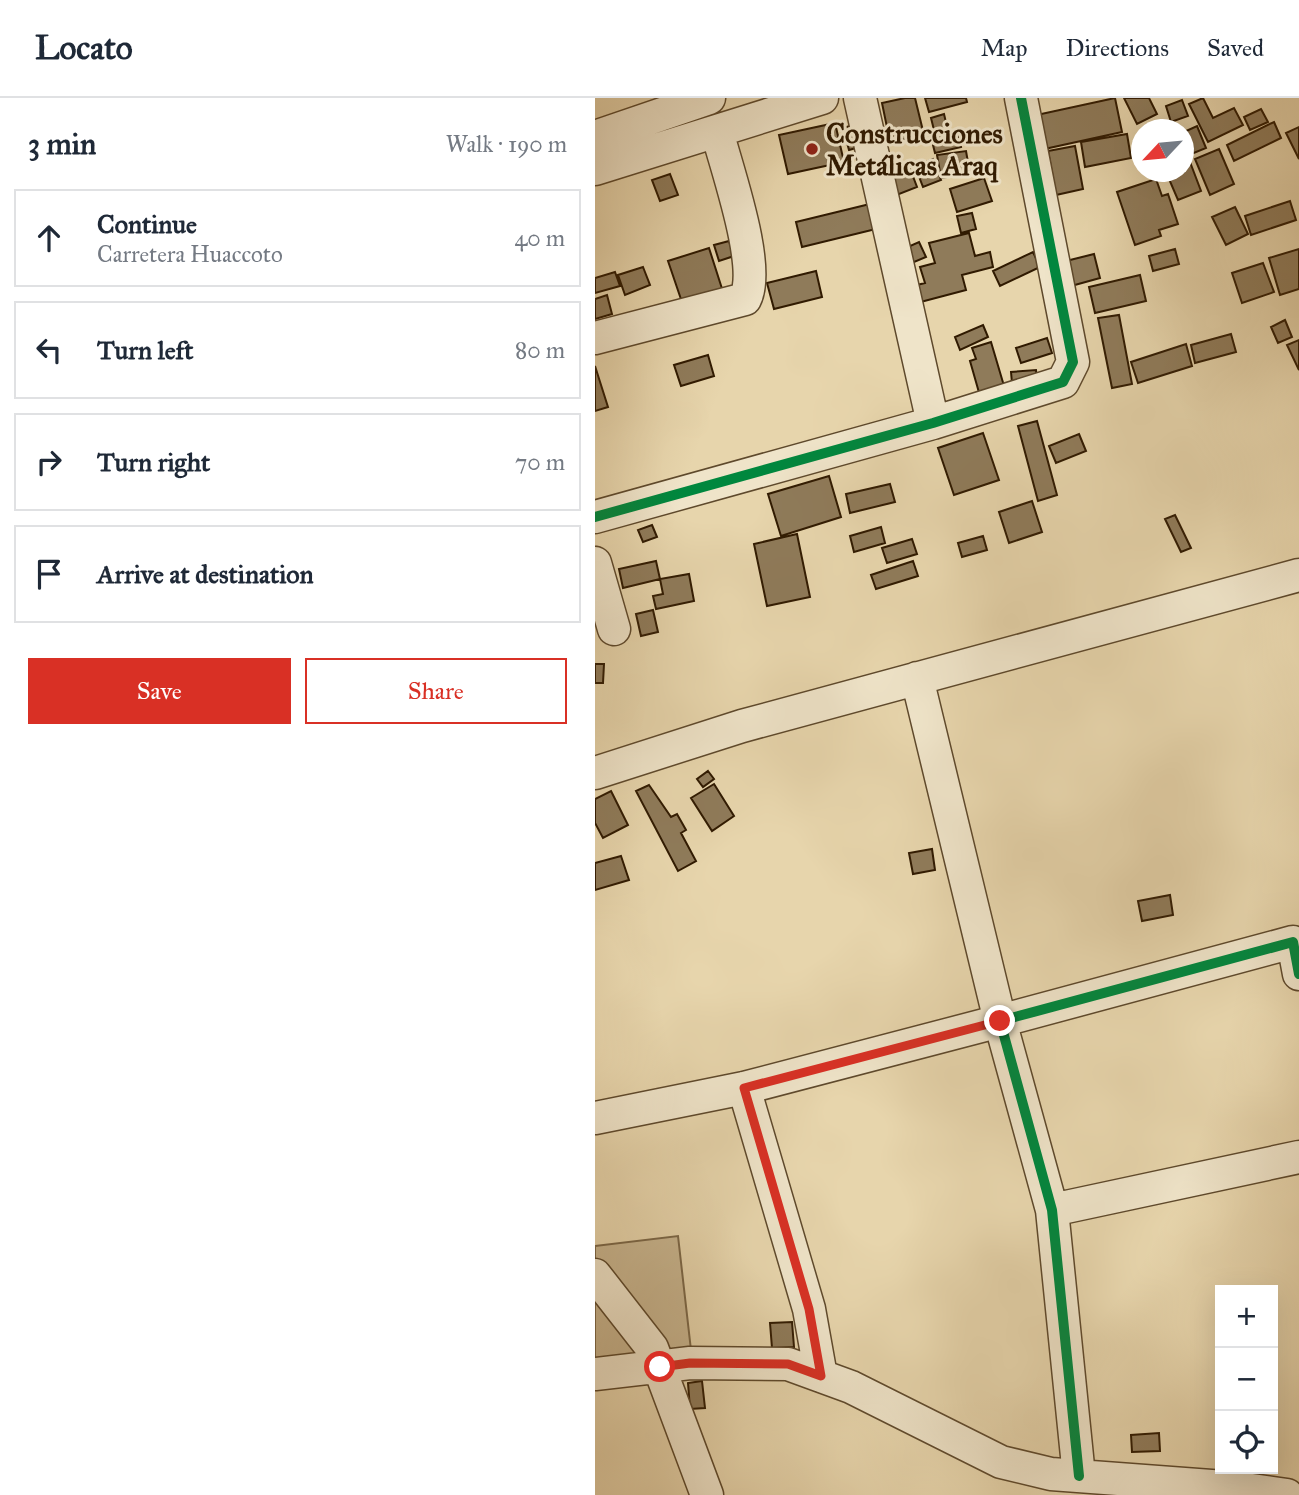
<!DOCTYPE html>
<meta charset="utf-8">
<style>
body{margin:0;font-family:"IM FELL Great Primer",serif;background:#f6f6f7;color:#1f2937}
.controls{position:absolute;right:21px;bottom:21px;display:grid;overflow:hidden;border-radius:0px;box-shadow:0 7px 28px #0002}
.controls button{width:63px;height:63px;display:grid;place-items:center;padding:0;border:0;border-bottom:2px solid #e0e1e3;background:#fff;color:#1f2937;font:35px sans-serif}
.compass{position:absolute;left:536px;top:21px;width:63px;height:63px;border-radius:50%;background:#fff;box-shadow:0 7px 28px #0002;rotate:244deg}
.stop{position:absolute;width:21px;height:21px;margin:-16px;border:5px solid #d93025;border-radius:50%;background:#fff}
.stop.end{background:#d93025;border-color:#fff;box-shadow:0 2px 7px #0008}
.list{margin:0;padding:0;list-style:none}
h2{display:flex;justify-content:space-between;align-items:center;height:91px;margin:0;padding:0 28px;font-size:30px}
h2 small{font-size:23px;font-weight:400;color:#747a83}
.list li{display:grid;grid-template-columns:46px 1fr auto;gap:21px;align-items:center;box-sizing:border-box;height:98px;margin:0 14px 14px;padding:0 14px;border:2px solid #e0e1e3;border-radius:0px}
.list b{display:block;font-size:26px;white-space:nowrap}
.list p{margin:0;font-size:23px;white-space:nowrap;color:#747a83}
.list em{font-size:23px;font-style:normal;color:#747a83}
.actions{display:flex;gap:14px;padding:21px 28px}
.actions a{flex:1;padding:16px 0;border:2px solid #d93025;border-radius:0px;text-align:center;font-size:24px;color:#d93025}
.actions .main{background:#d93025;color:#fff}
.icon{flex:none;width:38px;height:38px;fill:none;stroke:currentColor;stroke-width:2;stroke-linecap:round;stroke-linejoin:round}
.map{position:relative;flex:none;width:704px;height:1397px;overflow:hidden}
header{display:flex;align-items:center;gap:42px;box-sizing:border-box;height:98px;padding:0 35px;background:#fff;border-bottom:2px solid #e0e1e3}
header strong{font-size:33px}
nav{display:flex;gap:38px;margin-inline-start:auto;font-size:24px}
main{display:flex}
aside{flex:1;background:#fff}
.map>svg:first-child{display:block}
.green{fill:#c8b58f;stroke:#7c6848;stroke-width:2}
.building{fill:#8f7b5a;stroke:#301a01;stroke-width:2}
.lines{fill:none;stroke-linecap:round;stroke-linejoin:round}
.minor-casing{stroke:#5e492c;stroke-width:35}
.minor{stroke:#efe4c9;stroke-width:32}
.cycleway-casing{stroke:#efe4c9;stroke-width:15}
.cycleway{stroke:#00873e;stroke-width:10}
.route{stroke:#d93025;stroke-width:9}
.poi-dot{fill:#8f2418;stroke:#efe4c9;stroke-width:2.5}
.labels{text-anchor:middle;stroke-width:6;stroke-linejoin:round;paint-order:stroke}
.poi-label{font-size:28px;font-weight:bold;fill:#301a01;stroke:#efe4c9;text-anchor:start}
</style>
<header>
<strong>Locato</strong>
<nav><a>Map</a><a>Directions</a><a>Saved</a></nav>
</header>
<main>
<aside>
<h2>3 min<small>Walk · 190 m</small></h2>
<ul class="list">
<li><svg class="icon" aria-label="ahead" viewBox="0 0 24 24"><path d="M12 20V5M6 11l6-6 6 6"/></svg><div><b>Continue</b><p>Carretera Huaccoto</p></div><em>40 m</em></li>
<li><svg class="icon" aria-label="left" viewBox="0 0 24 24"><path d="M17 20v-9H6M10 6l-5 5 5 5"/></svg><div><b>Turn left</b></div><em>80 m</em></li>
<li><svg class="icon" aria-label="right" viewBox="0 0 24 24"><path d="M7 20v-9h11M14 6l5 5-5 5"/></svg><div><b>Turn right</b></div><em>70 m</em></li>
<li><svg class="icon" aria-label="arrive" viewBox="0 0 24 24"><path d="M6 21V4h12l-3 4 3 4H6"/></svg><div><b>Arrive at destination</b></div></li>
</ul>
<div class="actions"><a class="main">Save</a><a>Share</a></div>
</aside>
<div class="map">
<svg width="704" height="1397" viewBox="0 0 704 1397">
<rect width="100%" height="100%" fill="#e7d5ac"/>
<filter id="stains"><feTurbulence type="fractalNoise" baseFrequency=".00286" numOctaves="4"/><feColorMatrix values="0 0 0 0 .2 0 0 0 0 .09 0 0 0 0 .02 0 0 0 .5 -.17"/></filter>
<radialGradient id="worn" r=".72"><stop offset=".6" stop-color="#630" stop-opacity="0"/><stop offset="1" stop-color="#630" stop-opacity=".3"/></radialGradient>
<path class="green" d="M83,1138L97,1261L0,1267V1148Z"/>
<path class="building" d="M310,0H320L329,37L295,44L287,5Z
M330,0H371L372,4L334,14Z
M520,0L527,34L445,52L437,18Z
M529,0H554L562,16L542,26Z
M608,0L618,20L639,10L648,27L613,44L594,6Z
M587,2L593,18L576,24L571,8Z
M666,11L673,24L655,32L649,19Z
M349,16L353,33L340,36L336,20Z
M679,24L686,40L639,63L632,47Z
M240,25L249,64L193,76L184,37Z
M266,25L272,47L254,52L248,30Z
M602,28L611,50L589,59V34Z
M704,29V61L691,35Z
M362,33L366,49L340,55L336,39Z
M532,36L536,60L490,69L486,44Z
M480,48L488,91L461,97L453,53Z
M624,51L639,86L615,97L600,61Z
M371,53L375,76L346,80L342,57Z
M338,61L346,82L328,89L320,68Z
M595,64L606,93L583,102L571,74H589V67Z
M314,68L322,89L299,98L290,76Z
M75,76L83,97L65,103L57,82Z
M389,80L397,103L362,114L355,91Z
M561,81L567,98L573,96L583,126L564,132L566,138L540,147L522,94Z
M695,103L701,122L656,137L650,118Z
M279,105L285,130L207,149L201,124Z
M640,109L653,136L631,147L617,119Z
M377,115L381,131L366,135L362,118Z
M374,135L380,158L395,154L398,169L367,177L371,192L318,206L314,189L330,185L325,169L340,165L334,145Z
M134,143L139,158L124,163L119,147Z
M324,144L331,159L312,167L306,152Z
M114,150L130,200L90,213L73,163Z
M580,151L584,166L558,173L554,158Z
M704,151V191L685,197L674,160Z
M438,154L445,169L405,188L398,173Z
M499,156L505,180L469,190L463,165Z
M668,165L679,194L647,205L637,175Z
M48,169L55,187L30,197L23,177Z
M221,173L227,199L179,211L172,185Z
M20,174L25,188L0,195V180Z
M545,177L551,203L500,215L494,189Z
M12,197L17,216L0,221V201Z
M524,217L537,286L517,290L503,220Z
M690,222L697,239L683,245L676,229Z
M388,227L393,239L365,252L360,239Z
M636,236L641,254L600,265L596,247Z
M452,240L457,255L426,265L421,250Z
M704,242V272L692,247Z
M396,244L412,298L387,305L375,263L381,261L377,250Z
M591,246L597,268L543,285L536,264Z
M113,257L119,278L86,288L79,267Z
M0,268L13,309L0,313Z
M441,272L442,283L417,285L416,274Z
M442,323L462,397L443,403L423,328Z
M388,335L404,382L359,397L343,350Z
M484,336L491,353L461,365L454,348Z
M234,378L246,419L186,438L173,396Z
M295,386L300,404L255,415L251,396Z
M437,403L447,434L414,445L404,414Z
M580,417L596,450L586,454L570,421Z
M57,427L62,439L48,444L43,432Z
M286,429L290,445L259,454L255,438Z
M202,436L215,499L172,508L159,446Z
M388,438L392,452L367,459L363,445Z
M317,441L322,456L292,465L287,450Z
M61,463L65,481L28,490L24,471Z
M318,463L323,478L281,491L276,477Z
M94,476L99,503L61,511L58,498L68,496L65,481Z
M58,512L63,534L46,538L41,516Z
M0,566H9L8,585H0Z
M113,673L119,681L108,689L102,681Z
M119,686L139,718L117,733L96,700Z
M54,687L76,719L82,716L91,732L86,735L101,763L83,773L41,693Z
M16,693L33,727L8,740L0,725V701Z
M337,751L340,772L318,776L314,755Z
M26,758L34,782L0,792V765Z
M575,797L578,817L547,823L543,803Z
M197,1224L199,1249L177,1250L175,1225Z
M107,1283L110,1310L95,1311L93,1285Z
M564,1335L565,1353L537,1354L536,1337Z"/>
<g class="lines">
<defs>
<path id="minor" d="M265,0L338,325
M0,39L114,0
M0,71L227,0
M0,240L150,201C167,169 131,69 122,33
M0,419L338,325L468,284L478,264L426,0
M0,465L19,531
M0,675L147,628L704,477
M149,990L214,1211L226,1278
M0,1020L149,990L405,923L322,580
M457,1112L704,1059
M0,1177L57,1250L112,1397
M0,1276L95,1265L193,1266L256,1289L406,1364L456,1376L643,1390L692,1397
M484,1378L457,1112L405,923L698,844L704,876"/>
</defs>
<use href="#minor" class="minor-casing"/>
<use href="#minor" class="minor"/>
<defs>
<path id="cycleway" d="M0,419L338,325L468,284L478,264L426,0
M484,1378L457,1112L405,923L698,844L704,876"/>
</defs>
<use href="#cycleway" class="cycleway-casing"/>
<use href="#cycleway" class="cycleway"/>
</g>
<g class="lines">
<path class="route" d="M65,1269L95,1265L193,1266L226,1278L214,1211L149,990L405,923"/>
</g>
<circle class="poi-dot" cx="217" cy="51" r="7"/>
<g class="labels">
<g class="poi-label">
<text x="231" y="45">Construcciones<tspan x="231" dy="32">Metálicas Araq</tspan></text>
</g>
</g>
<rect width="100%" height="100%" filter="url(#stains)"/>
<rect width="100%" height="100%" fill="url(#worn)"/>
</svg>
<div class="controls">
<button>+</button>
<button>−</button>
<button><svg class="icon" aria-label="locate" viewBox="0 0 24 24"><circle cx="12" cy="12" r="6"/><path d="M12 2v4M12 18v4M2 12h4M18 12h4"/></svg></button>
</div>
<svg class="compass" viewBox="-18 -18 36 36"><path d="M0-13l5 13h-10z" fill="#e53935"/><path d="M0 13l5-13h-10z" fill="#747a83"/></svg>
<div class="stop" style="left:65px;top:1269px"></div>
<div class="stop end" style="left:405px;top:923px"></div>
</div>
</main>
